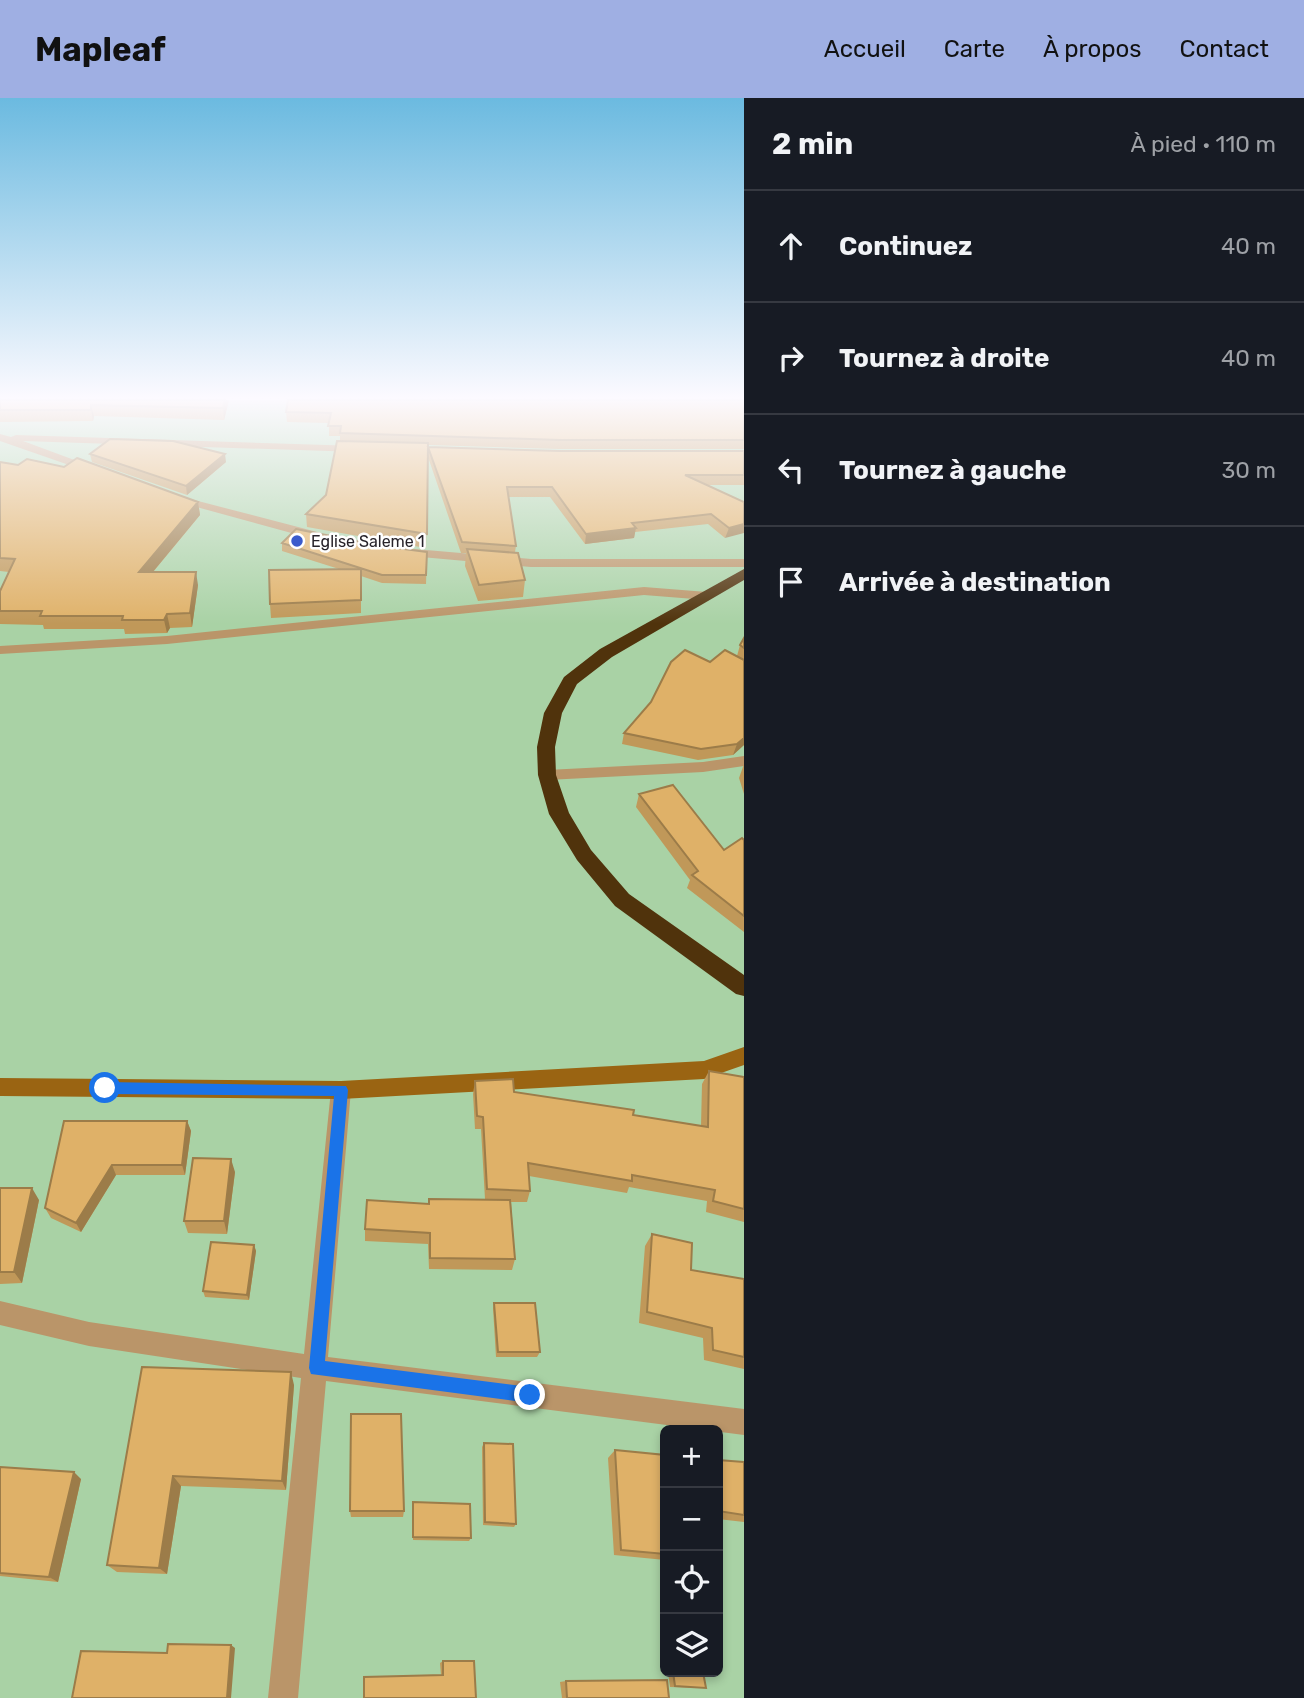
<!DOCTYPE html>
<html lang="fr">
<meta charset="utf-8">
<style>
body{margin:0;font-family:Rubik,sans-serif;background:#242831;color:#f1f3f6}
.controls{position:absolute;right:21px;bottom:21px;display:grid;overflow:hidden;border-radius:10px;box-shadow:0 4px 10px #0003}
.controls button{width:63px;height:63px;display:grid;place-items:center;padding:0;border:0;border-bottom:2px solid #363941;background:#171b24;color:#f1f3f6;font:35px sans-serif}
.stop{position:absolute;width:21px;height:21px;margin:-16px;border:5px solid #1a73e8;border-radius:50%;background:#fff}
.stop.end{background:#1a73e8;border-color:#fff;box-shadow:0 2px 7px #0008}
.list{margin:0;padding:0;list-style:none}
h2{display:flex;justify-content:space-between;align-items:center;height:91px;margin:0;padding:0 28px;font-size:30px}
h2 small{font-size:23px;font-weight:400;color:#9ea1a6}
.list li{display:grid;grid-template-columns:46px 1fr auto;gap:21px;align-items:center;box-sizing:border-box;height:112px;padding:0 28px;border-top:2px solid #363941}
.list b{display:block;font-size:26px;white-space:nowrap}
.list em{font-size:23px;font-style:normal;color:#9ea1a6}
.icon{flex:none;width:38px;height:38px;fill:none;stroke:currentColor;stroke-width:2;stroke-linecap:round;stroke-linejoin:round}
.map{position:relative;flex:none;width:744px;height:1600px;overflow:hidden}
header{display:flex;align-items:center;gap:42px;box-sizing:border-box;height:98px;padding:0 35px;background:#9fafe3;color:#111}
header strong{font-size:33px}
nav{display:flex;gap:38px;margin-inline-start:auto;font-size:24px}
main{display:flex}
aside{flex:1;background:#171b24}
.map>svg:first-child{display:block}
.green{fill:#a9d2a5;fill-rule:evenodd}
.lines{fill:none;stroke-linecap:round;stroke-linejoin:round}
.street{fill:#ba9569;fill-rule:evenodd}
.secondary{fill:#9a6412;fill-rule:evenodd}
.highway{fill:#50330c;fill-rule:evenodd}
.wall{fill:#c09859}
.shaded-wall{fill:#9c7c49}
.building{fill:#dfb168;stroke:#9c7c49;stroke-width:2}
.route{fill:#1a73e8}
.poi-dot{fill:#3b5bcc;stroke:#fff;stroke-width:2.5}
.labels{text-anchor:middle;stroke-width:5;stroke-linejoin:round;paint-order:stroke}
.far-poi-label{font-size:16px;fill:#27232a;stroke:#fff;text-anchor:start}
</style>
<header>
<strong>Mapleaf</strong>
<nav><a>Accueil</a><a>Carte</a><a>À propos</a><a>Contact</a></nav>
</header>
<main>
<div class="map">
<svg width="744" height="1600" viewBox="0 0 744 1600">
<rect width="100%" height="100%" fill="#f9f4ff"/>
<path class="green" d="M0,302H744V1600H0ZM665,1332H718V1574H665Z"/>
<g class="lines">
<path class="street" d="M0,336L11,339L16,337L359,348L364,351L359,354L23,343L96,370V374L92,375L0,343Z
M175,397L321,435L323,438L317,442L171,402L169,400Z
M403,450L531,461H744V469H531L399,457L397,454Z
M644,489L707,494L714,498L707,502L644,497L167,546L0,556V548L167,538Z
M744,658V668L703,674L547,682L539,677L547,672L703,664Z
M341,983L348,986L351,992L328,1259L744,1311V1337L326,1283L298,1600H268L301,1280L89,1248L0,1227V1203L89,1224L304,1256L331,992L334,986Z"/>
<path class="secondary" d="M744,949V967L704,981L341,1001L0,998V980L341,983L704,963Z"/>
<path class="highway" d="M744,471V482L612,559L577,586L562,615L555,649L556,677L569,715L591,752L629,796L744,877V898L736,896L615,808L577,762L549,716L538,677L537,649L544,615L564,579L600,551Z"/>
</g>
<path class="wall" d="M0,302H229L224,322L94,318L93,323L0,324Z
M744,302V351H559L428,347L426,450L307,429L306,416L326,397L340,343V338H329V325L287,324L286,314Z
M428,349L560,353H744V387H707L744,404L725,440L708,426L635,434L634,440L585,446L550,399H508L516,448L515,454L525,482L523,499L478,503L465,468L466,455H461L428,359Z
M90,356L226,364L187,397L92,364Z
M0,364L198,404L200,417L153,474L198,487L192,529L170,530L167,535L125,536L124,531H44L43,527L0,526V493L9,474L0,473Z
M282,445L381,448L427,454L426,486L382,485L361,478V515L271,520L270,506L339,471L282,453Z
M744,540V647L733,657L698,662L622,646L624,635L651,604L710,564L737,558L740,547Z
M744,666V696L739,680Z
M639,696L724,752L744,742V834L687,790L690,782L636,709Z
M709,973L744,979V1124L706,1114L707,1103L629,1089L627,1095L529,1078L530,1093L527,1104H511L515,1161L512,1172L429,1171L428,1146L365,1143V1131L428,1106L429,1101H485L481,1031H475L473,996L475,983L514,994L633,1017L701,1028L702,986Z
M64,1023H187L191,1033L185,1077H116L81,1134L51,1120L45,1110Z
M235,1074L227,1136L188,1135L184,1123Z
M0,1090L39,1102L22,1185L0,1186Z
M652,1136L691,1172L744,1181V1271L704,1262L703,1240L639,1225L645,1148Z
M254,1147L256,1153L249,1202L205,1199L203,1193Z
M494,1205L540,1254L537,1259H496L493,1210Z
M142,1269L294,1287L286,1392L181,1388L167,1476L117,1474L107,1467Z
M484,1345L516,1426L514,1429L483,1427L482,1349Z
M615,1352L665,1357V1462L614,1457L608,1360Z
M718,1362L744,1364V1424L718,1421Z
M0,1369L81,1381L58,1484L0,1478Z
M413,1404L471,1440L469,1443L413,1442Z
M350,1413H404L403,1419H351Z
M443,1563L476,1600L441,1577L440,1565Z
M668,1574H703L706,1590L670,1589Z
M566,1583L669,1600H562L560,1584Z"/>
<path class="shaded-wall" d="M225,302H229L224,322L223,310Z
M91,307L94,318L93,323L91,312Z
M225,356L226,364L187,397L186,388Z
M198,404L200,417L142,487L139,474Z
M744,426V435L725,440L729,430Z
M636,430L634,440L585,446L586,436Z
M196,474L198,487L192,529L190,515Z
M167,516L170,530L167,535L164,522Z
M744,640V647L733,657L737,646Z
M187,1023L191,1033L185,1077L182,1067Z
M231,1061L235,1074L227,1136L224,1123Z
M112,1067L116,1077L81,1134L76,1125Z
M32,1090L39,1102L22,1185L14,1174Z
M254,1147L256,1153L249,1202L247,1197Z
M291,1274L294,1287L286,1392L282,1383Z
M74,1374L81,1381L58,1484L49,1479Z
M173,1378L181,1388L167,1476L159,1470Z
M231,1547L235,1550L231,1600H227Z"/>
<path class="building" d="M0,302H225L223,310L91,307V312H0Z
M288,302H744V342H560L340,335L341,328H328L331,315L286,314Z
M110,341L173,343L225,356L186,388L90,356Z
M337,343L428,345L427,436L306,416L326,397Z
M428,349L560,353H744V377H685L744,404V426L729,430L711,416L632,425L636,430L586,436L552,389H507L516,448L462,444Z
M77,360L198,404L139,474H196L190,515L167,516L164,522H122L123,518H40L42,513H0V493L15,461L0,460V364L18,367L27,361L64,369Z
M296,431L381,448L427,454L426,477H382L282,445Z
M467,451L518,455L525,482L479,487Z
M361,471V502L270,506L269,472Z
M744,540V550L740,547Z
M685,552L710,564L725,552L744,562V640L737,646L701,651L624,635L651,604L671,564Z
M673,687L724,752L742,740L744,742V818L692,777L698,773L639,696Z
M709,973L744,979V1111L713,1103L715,1092L632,1077V1083L528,1065L530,1093L487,1091L483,1019L477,1018L475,983L513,981L514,994L634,1012L633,1017L708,1029Z
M64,1023H187L182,1067H112L76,1125L45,1110Z
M193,1060L231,1061L224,1123H184Z
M0,1090H32L14,1174H0Z
M429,1101L510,1102L515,1161L430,1160V1135L365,1131L367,1102L429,1106Z
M652,1136L692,1145L691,1172L744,1181V1259L713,1252L712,1230L647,1214Z
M211,1144L254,1147L247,1197L203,1193Z
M494,1205H535L540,1254H498Z
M142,1269L291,1274L282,1383L173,1378L159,1470L107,1467Z
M351,1316H401L404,1413H350Z
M484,1345L513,1346L516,1426L485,1424Z
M615,1352L665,1357V1456L621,1452Z
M718,1362L744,1364V1417L718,1413Z
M0,1369L74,1374L49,1479L0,1475Z
M413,1404L470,1406L471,1440L413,1439Z
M168,1546L231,1547L227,1600H72L81,1553L167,1555Z
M443,1563H474L476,1600H364V1579L443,1577Z
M673,1574H703L706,1590L675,1588Z
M667,1582L669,1600H567L566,1583Z"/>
<linearGradient id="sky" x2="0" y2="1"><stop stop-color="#6bbae0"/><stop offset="0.57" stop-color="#fcfaff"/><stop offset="1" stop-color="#fcfaff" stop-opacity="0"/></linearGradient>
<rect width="744" height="526" fill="url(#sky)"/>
<path class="route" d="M105,984L346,988L348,992L325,1263L530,1289L536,1292L538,1297L536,1303L530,1305L311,1276L309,1270L334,998L105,996L98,990Z"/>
<circle class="poi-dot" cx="297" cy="443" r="7"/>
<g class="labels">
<g class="far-poi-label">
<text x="311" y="449">Eglise Saleme 1</text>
</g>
</g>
</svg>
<div class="controls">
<button>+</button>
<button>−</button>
<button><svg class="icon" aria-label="locate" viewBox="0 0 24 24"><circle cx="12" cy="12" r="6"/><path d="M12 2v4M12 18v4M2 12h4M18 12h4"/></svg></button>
<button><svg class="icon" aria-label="layers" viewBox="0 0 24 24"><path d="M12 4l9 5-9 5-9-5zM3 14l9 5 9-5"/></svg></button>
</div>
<div class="stop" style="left:105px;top:990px"></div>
<div class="stop end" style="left:530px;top:1297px"></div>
</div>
<aside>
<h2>2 min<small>À pied · 110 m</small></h2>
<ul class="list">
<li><svg class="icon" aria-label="ahead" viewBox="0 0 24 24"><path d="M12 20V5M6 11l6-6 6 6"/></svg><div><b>Continuez</b></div><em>40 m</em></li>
<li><svg class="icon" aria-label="right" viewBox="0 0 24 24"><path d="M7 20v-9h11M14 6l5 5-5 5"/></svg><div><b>Tournez à droite</b></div><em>40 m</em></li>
<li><svg class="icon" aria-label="left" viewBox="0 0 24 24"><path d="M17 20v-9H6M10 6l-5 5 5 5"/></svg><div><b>Tournez à gauche</b></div><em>30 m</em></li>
<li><svg class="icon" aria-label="arrive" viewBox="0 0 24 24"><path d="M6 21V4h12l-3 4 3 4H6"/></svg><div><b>Arrivée à destination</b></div></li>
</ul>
</aside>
</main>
